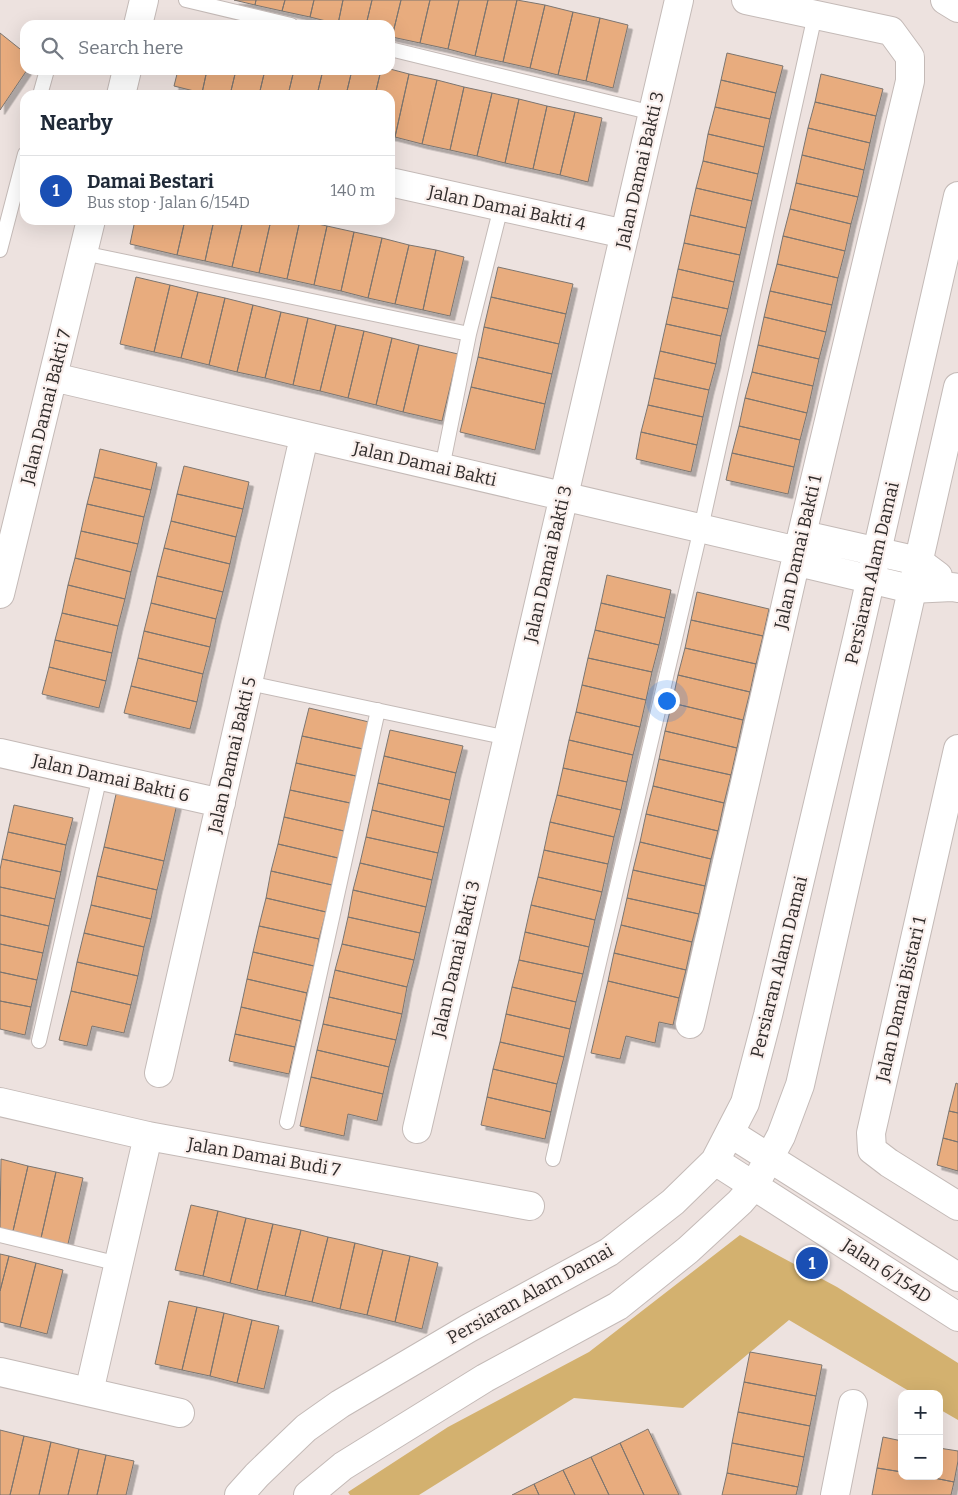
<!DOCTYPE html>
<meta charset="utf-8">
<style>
body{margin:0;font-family:Bitter,serif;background:#f6f6f7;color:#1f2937}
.controls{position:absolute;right:15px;bottom:15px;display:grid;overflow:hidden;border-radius:10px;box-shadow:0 5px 20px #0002}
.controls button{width:45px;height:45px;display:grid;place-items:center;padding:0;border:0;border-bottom:1px solid #e0e1e3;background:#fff;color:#1f2937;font:25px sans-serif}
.you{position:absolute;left:666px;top:700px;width:18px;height:18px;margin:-12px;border:4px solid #fff;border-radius:50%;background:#1a73e8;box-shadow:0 0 0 8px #1a73e833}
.badge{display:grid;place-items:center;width:32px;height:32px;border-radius:50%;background:#227c51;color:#fff;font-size:16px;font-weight:700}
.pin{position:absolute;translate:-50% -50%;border:2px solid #fff;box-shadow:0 1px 5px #0006}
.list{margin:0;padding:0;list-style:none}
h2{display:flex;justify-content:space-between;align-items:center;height:65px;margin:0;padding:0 20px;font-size:21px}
h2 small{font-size:16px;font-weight:400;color:#747a83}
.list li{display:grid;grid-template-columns:32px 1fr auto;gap:15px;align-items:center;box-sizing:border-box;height:70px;padding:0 20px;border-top:1px solid #e0e1e3}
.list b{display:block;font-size:19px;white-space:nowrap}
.list p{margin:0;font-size:16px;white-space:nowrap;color:#747a83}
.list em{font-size:16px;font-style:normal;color:#747a83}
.icon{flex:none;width:28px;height:28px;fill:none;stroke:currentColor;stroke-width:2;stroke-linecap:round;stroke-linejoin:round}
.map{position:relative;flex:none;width:958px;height:1495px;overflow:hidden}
.search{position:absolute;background:#fff;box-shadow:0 5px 20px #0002;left:20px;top:20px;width:375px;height:55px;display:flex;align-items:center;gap:12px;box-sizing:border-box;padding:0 18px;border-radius:15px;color:#747a83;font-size:19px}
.panel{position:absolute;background:#fff;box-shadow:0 5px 20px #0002;left:20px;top:90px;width:375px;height:135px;border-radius:15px}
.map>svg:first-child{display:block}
.forest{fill:#d3b16f}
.building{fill:#e8ac7e;stroke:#7c756f;filter:url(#shadow)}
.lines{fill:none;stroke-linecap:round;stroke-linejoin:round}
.service-casing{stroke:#c4bab7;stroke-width:16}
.minor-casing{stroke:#c4bab7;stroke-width:30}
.tertiary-casing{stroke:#c4bab7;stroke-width:30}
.service{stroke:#fff;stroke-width:14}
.minor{stroke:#fff;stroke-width:28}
.tertiary{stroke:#fff;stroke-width:28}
.labels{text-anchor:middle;stroke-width:4.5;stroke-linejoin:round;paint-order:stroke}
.street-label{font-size:18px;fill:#312d2c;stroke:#faefec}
</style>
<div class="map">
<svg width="958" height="1495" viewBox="0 0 958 1495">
<defs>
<filter id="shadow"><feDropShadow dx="4.5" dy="4.5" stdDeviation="0" flood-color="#0004"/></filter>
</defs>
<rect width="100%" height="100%" fill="#ede2df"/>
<path class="forest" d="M740,1235L837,1287L958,1363V1420L939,1409V1394H914L789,1320L683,1408L574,1398L419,1495H350L348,1492L448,1427L589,1352Z"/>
<path class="building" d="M234,0H256L255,5Z
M256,0H285L282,11L255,5Z
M285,0H314L310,17L282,11Z
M314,0H343L338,24L310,17Z
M343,0H372L366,25L338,24Z
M372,0H401L392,37L390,36V25H366Z
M401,0H430L420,43L392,37Z
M430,0H459L448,49L420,43Z
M459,0H488L475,56L448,49Z
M488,0H517L503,62L475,56Z
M517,0L545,5L530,68L503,62Z
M545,5L573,12L558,75L530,68Z
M573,12L600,18L586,81L558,75Z
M600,18L628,25L613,88L586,81Z
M0,33L25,53V70H27L0,110Z
M727,53L783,66L776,93L721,80Z
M390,69L409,74L395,137L390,136V95H375L381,70Z
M178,70H207L202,93L174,86Z
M207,70H236L230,95H212L202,93Z
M236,70H265L259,95H230Z
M265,70H294L288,95H259Z
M294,70H323L317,95H288Z
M323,70H352L346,95H317Z
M352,70H381L375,95H346Z
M409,74L437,80L422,144L395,137Z
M821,74L883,89L876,116L815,102Z
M437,80L464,87L450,150L422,144Z
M721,80L776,93L770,119L715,107Z
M464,87L492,93L477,156L450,150Z
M492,93L519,99L505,163L477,156Z
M519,99L547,106L533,169L505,163Z
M815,102L876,116L870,143L808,128Z
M547,106L575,112L560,175L533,169Z
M715,107L770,119L764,147L708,134Z
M575,112L602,118L588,182L560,175Z
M808,128L870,143L864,170L802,155Z
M708,134L764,147L758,174L703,161Z
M802,155L864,170L858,197L796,183Z
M703,161L758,174L752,201L696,188Z
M796,183L858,197L851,224L790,209Z
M696,188L752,201L746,228L690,215Z
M790,209L851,224L845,251L783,236Z
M690,215L746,228L740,255L684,243Z
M135,220H185L177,255L130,244Z
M185,220H214L205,261L177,255Z
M214,220H243L232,267L205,261Z
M243,220H271L259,273L232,267Z
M271,220H300L287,279L259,273Z
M300,220L327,226L314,285L287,279Z
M327,226L354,232L341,291L314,285Z
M354,232L382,238L368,298L341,291Z
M783,236L845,251L838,278L777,264Z
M382,238L409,245L395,304L368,298Z
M684,243L740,255L734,282L678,269Z
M409,245L436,250L423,310L395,304Z
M436,250L464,257L450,316L423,310Z
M777,264L838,278L832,305L770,291Z
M498,267L573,284L566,314L491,297Z
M678,269L734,282L728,309L672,297Z
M136,277L170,285L154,352L120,344Z
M170,285L198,292L181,358L154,352Z
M770,291L832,305L826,332L764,317Z
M198,292L225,298L209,365L181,358Z
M491,297L566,314L559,344L484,327Z
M672,297L728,309L721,336L666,324Z
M225,298L253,305L237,372L209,365Z
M253,305L281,312L265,378L237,372Z
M281,312L308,318L293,385L265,378Z
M764,317L826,332L819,359L758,345Z
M308,318L336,325L320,391L293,385Z
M666,324L721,336L716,364L660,351Z
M336,325L364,331L348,398L320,391Z
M484,327L559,344L552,374L478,357Z
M364,331L392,338L376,405L348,398Z
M392,338L419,345L403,412L376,405Z
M419,345L458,354L442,421L403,412Z
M758,345L819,359L813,386L752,372Z
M660,351L716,364L709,390L654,378Z
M478,357L552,374L545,404L471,387Z
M752,372L813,386L807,413L745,398Z
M654,378L709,390L703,417L648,405Z
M471,387L545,404L535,450L460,432Z
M745,398L807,413L800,440L739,426Z
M648,405L703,417L697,445L641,432Z
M739,426L800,440L794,467L732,453Z
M641,432L697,445L691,472L636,459Z
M100,449L157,463L151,490L94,477Z
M732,453L794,467L788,494L726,480Z
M184,466L249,482L243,509L177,494Z
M94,477L151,490L144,517L87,504Z
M177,494L243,509L236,537L171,521Z
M87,504L144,517L138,544L81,531Z
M171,521L236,537L230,564L164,548Z
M81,531L138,544L131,572L75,558Z
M164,548L230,564L223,592L157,576Z
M75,558L131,572L125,599L68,585Z
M607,575L671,590L665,618L601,603Z
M157,576L223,592L216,619L151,603Z
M68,585L125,599L118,626L62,613Z
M697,592L769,609L763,636L691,620Z
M151,603L216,619L210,647L144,631Z
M601,603L665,618L659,645L595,630Z
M62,613L118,626L112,653L55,640Z
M691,620L763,636L756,664L685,648Z
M595,630L659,645L652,672L588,658Z
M144,631L210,647L203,674L138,658Z
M55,640L112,653L106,681L49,667Z
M685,648L756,664L750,692L678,675Z
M138,658L203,674L197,702L131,686Z
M588,658L652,672L646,700L582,685Z
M49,667L106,681L99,708L42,694Z
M678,675L750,692L743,720L672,703Z
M582,685L646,700L640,727L576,712Z
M131,686L197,702L190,729L124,713Z
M672,703L743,720L737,748L665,731Z
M309,708L369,722L363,749L302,736Z
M576,712L640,727L633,755L569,740Z
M390,730L463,746L456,773L384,756Z
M665,731L737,748L731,775L659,759Z
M302,736L363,749L356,776L296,763Z
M569,740L633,755L627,782L563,768Z
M384,756L456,773L450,800L378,783Z
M659,759L731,775L724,803L653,786Z
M296,763L356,776L350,803L290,790Z
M563,768L627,782L621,810L557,795Z
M378,783L450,800L444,827L372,810Z
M653,786L724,803L718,831L646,814Z
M117,790L177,804L164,861L104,847Z
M290,790L350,803L344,831L284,817Z
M557,795L621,810L614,837L550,822Z
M14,805L73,818L66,845L8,832Z
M372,810L444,827L438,853L366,837Z
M646,814L718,831L711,859L640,842Z
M284,817L344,831L338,858L278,844Z
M550,822L614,837L608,864L544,850Z
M8,832L66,845L61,872L2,859Z
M366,837L438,853L432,880L360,863Z
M640,842L711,859L705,886L633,870Z
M278,844L338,858L332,885L271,871Z
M104,847L164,861L157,890L97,876Z
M544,850L608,864L602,892L538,877Z
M2,859L61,872L55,899L0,887V870Z
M360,863L432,880L426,907L353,890Z
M633,870L705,886L699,914L627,898Z
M271,871L332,885L326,912L266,898Z
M97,876L157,890L151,919L91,905Z
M538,877L602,892L595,920L531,905Z
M0,887L55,899L49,926L0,915Z
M353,890L426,907L420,933L348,917Z
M266,898L326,912L319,939L259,926Z
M627,898L699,914L692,942L621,925Z
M91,905L151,919L144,947L84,933Z
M531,905L595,920L589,947L525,932Z
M0,915L49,926L43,953L0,944Z
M348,917L420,933L414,960L342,944Z
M621,925L692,942L686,970L614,953Z
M259,926L319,939L314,966L253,952Z
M525,932L589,947L583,974L519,960Z
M84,933L144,947L138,976L77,962Z
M0,944L43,953L37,980L0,972Z
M342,944L414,960L407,987L335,970Z
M253,952L314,966L307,993L247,979Z
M614,953L686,970L679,998L608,981Z
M519,960L583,974L576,1002L512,987Z
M77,962L138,976L131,1005L71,991Z
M335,970L407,987L402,1014L329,997Z
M0,972L37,980L31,1007L0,1001Z
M247,979L307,993L301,1021L241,1007Z
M608,981L679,998L673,1025L659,1022L655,1043L626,1036L620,1059L591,1053Z
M512,987L576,1002L570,1029L506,1014Z
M71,991L131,1005L124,1033L92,1026L87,1046L59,1040Z
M329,997L402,1014L396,1040L323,1024Z
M0,1001L31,1007L25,1035L0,1029Z
M241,1007L301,1021L295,1047L235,1034Z
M506,1014L570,1029L564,1057L500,1042Z
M323,1024L396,1040L389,1067L317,1050Z
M235,1034L295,1047L289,1074L229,1061Z
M500,1042L564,1057L557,1084L493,1069Z
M317,1050L389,1067L383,1094L311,1077Z
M493,1069L557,1084L551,1112L487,1097Z
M311,1077L383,1094L377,1121L348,1114L344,1136L300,1126Z
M956,1083L958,1084V1113L949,1111Z
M487,1097L551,1112L545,1139L481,1125Z
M949,1111L958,1113V1142L943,1138Z
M943,1138L958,1142V1171L937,1165Z
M1,1159L28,1166L13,1231L0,1228Z
M28,1166L56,1172L41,1238L13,1231Z
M56,1172L83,1178L68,1244L41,1238Z
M191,1205L218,1211L203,1276L175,1270Z
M218,1211L246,1218L230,1283L203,1276Z
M246,1218L273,1224L257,1290L230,1283Z
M273,1224L301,1230L285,1296L257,1290Z
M301,1230L328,1237L312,1302L285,1296Z
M328,1237L355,1243L340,1309L312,1302Z
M355,1243L383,1250L367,1315L340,1309Z
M383,1250L410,1256L395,1322L367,1315Z
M0,1254L9,1256L0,1291Z
M9,1256L36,1263L20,1327L0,1322V1291Z
M410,1256L438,1263L422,1329L395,1322Z
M36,1263L63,1270L47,1334L20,1327Z
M169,1301L197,1307L182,1370L155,1364Z
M197,1307L224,1313L210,1376L182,1370Z
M224,1313L252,1320L237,1383L210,1376Z
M252,1320L279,1326L264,1389L237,1383Z
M750,1352L822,1365L816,1396L744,1382Z
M744,1382L816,1396L810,1426L738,1412Z
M738,1412L810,1426L804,1457L732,1443Z
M648,1429L679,1495H644L620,1443Z
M0,1430L24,1436L10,1495H0Z
M24,1436L51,1442L39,1495H10Z
M883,1437L902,1441V1472L877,1468Z
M51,1442L79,1449L68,1495H39Z
M620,1443L644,1495H609L591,1457Z
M732,1443L804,1457L798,1487L727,1473Z
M939,1448L958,1451V1461L954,1482L924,1476H939Z
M79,1449L106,1455L97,1495H68Z
M106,1455L134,1461L126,1495H97Z
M591,1457L609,1495H575L563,1470Z
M877,1468L902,1472V1476H924L954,1482L951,1495H872Z
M563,1470L575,1495H539L534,1484Z
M727,1473L798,1487L796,1495H722Z
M534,1484L539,1495H512Z"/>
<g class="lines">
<defs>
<path id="service" d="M186,0L291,25
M390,49L653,113
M40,95L47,70
M0,250L25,154
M83,253L469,334
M442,468L469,334L501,207
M249,683L508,738
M39,1041L100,776
M287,1122L378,710
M553,1159L701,528L815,15
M0,1235L119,1264"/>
<path id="minor" d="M138,25L144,0
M121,95L127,70
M390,182L625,234
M53,377L798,551L806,564L911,589L952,587L958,588
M798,551L812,537L918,561L938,576
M0,594L91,220
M958,749L871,1133L872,1150L889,1163L958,1206
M0,753L221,803
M690,1024L798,551L910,81V57L891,31L746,0
M159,1073L304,437
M0,1102L148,1136L530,1206
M417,1129L679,0
M0,1372L180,1413
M89,1392L148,1136
M835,1495L853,1404"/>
<path id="tertiary" d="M945,0L958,8
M730,1133L958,1277
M715,1161L958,1317
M239,1495L257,1475L306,1428L340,1404L469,1328L609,1252L673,1202L715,1161L745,1103L768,1015L857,639L958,196
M308,1495L343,1466L485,1378L618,1306L688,1250L740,1202L754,1186L781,1136L800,1085L958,387"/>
</defs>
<use href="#service" class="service-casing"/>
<use href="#minor" class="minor-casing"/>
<use href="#tertiary" class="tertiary-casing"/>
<use href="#service" class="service"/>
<use href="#minor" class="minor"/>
<use href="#tertiary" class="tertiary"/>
</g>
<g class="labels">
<g class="street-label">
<text transform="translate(640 170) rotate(-77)" y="6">Jalan Damai Bakti 3</text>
<text transform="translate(507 208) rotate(12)" y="6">Jalan Damai Bakti 4</text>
<text transform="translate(46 407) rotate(-76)" y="6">Jalan Damai Bakti 7</text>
<text transform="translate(425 464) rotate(13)" y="6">Jalan Damai Bakti</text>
<text transform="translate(798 552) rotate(-77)" y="6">Jalan Damai Bakti 1</text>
<text transform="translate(548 564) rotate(-77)" y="6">Jalan Damai Bakti 3</text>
<text transform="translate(872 573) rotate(-77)" y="6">Persiaran Alam Damai</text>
<text transform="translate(232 755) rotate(-77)" y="6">Jalan Damai Bakti 5</text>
<text transform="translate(111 778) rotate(13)" y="6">Jalan Damai Bakti 6</text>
<text transform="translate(456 959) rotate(-77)" y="6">Jalan Damai Bakti 3</text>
<text transform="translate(779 967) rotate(-76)" y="6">Persiaran Alam Damai</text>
<text transform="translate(901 999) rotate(-77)" y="6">Jalan Damai Bistari 1</text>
<text transform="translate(264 1157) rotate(10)" y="6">Jalan Damai Budi 7</text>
<text transform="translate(887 1271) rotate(33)" y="6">Jalan 6/154D</text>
<text transform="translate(530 1294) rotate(-29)" y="6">Persiaran Alam Damai</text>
</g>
</g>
</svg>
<div class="controls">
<button>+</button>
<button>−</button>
</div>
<div class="you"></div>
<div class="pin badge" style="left:812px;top:1263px;background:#1a4fb4">1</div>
<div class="search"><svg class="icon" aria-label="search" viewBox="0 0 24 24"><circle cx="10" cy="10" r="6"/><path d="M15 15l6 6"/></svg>Search here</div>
<section class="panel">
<h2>Nearby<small></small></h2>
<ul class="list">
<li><span class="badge" style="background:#1a4fb4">1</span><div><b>Damai Bestari</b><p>Bus stop · Jalan 6/154D</p></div><em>140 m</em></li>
</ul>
</section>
</div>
